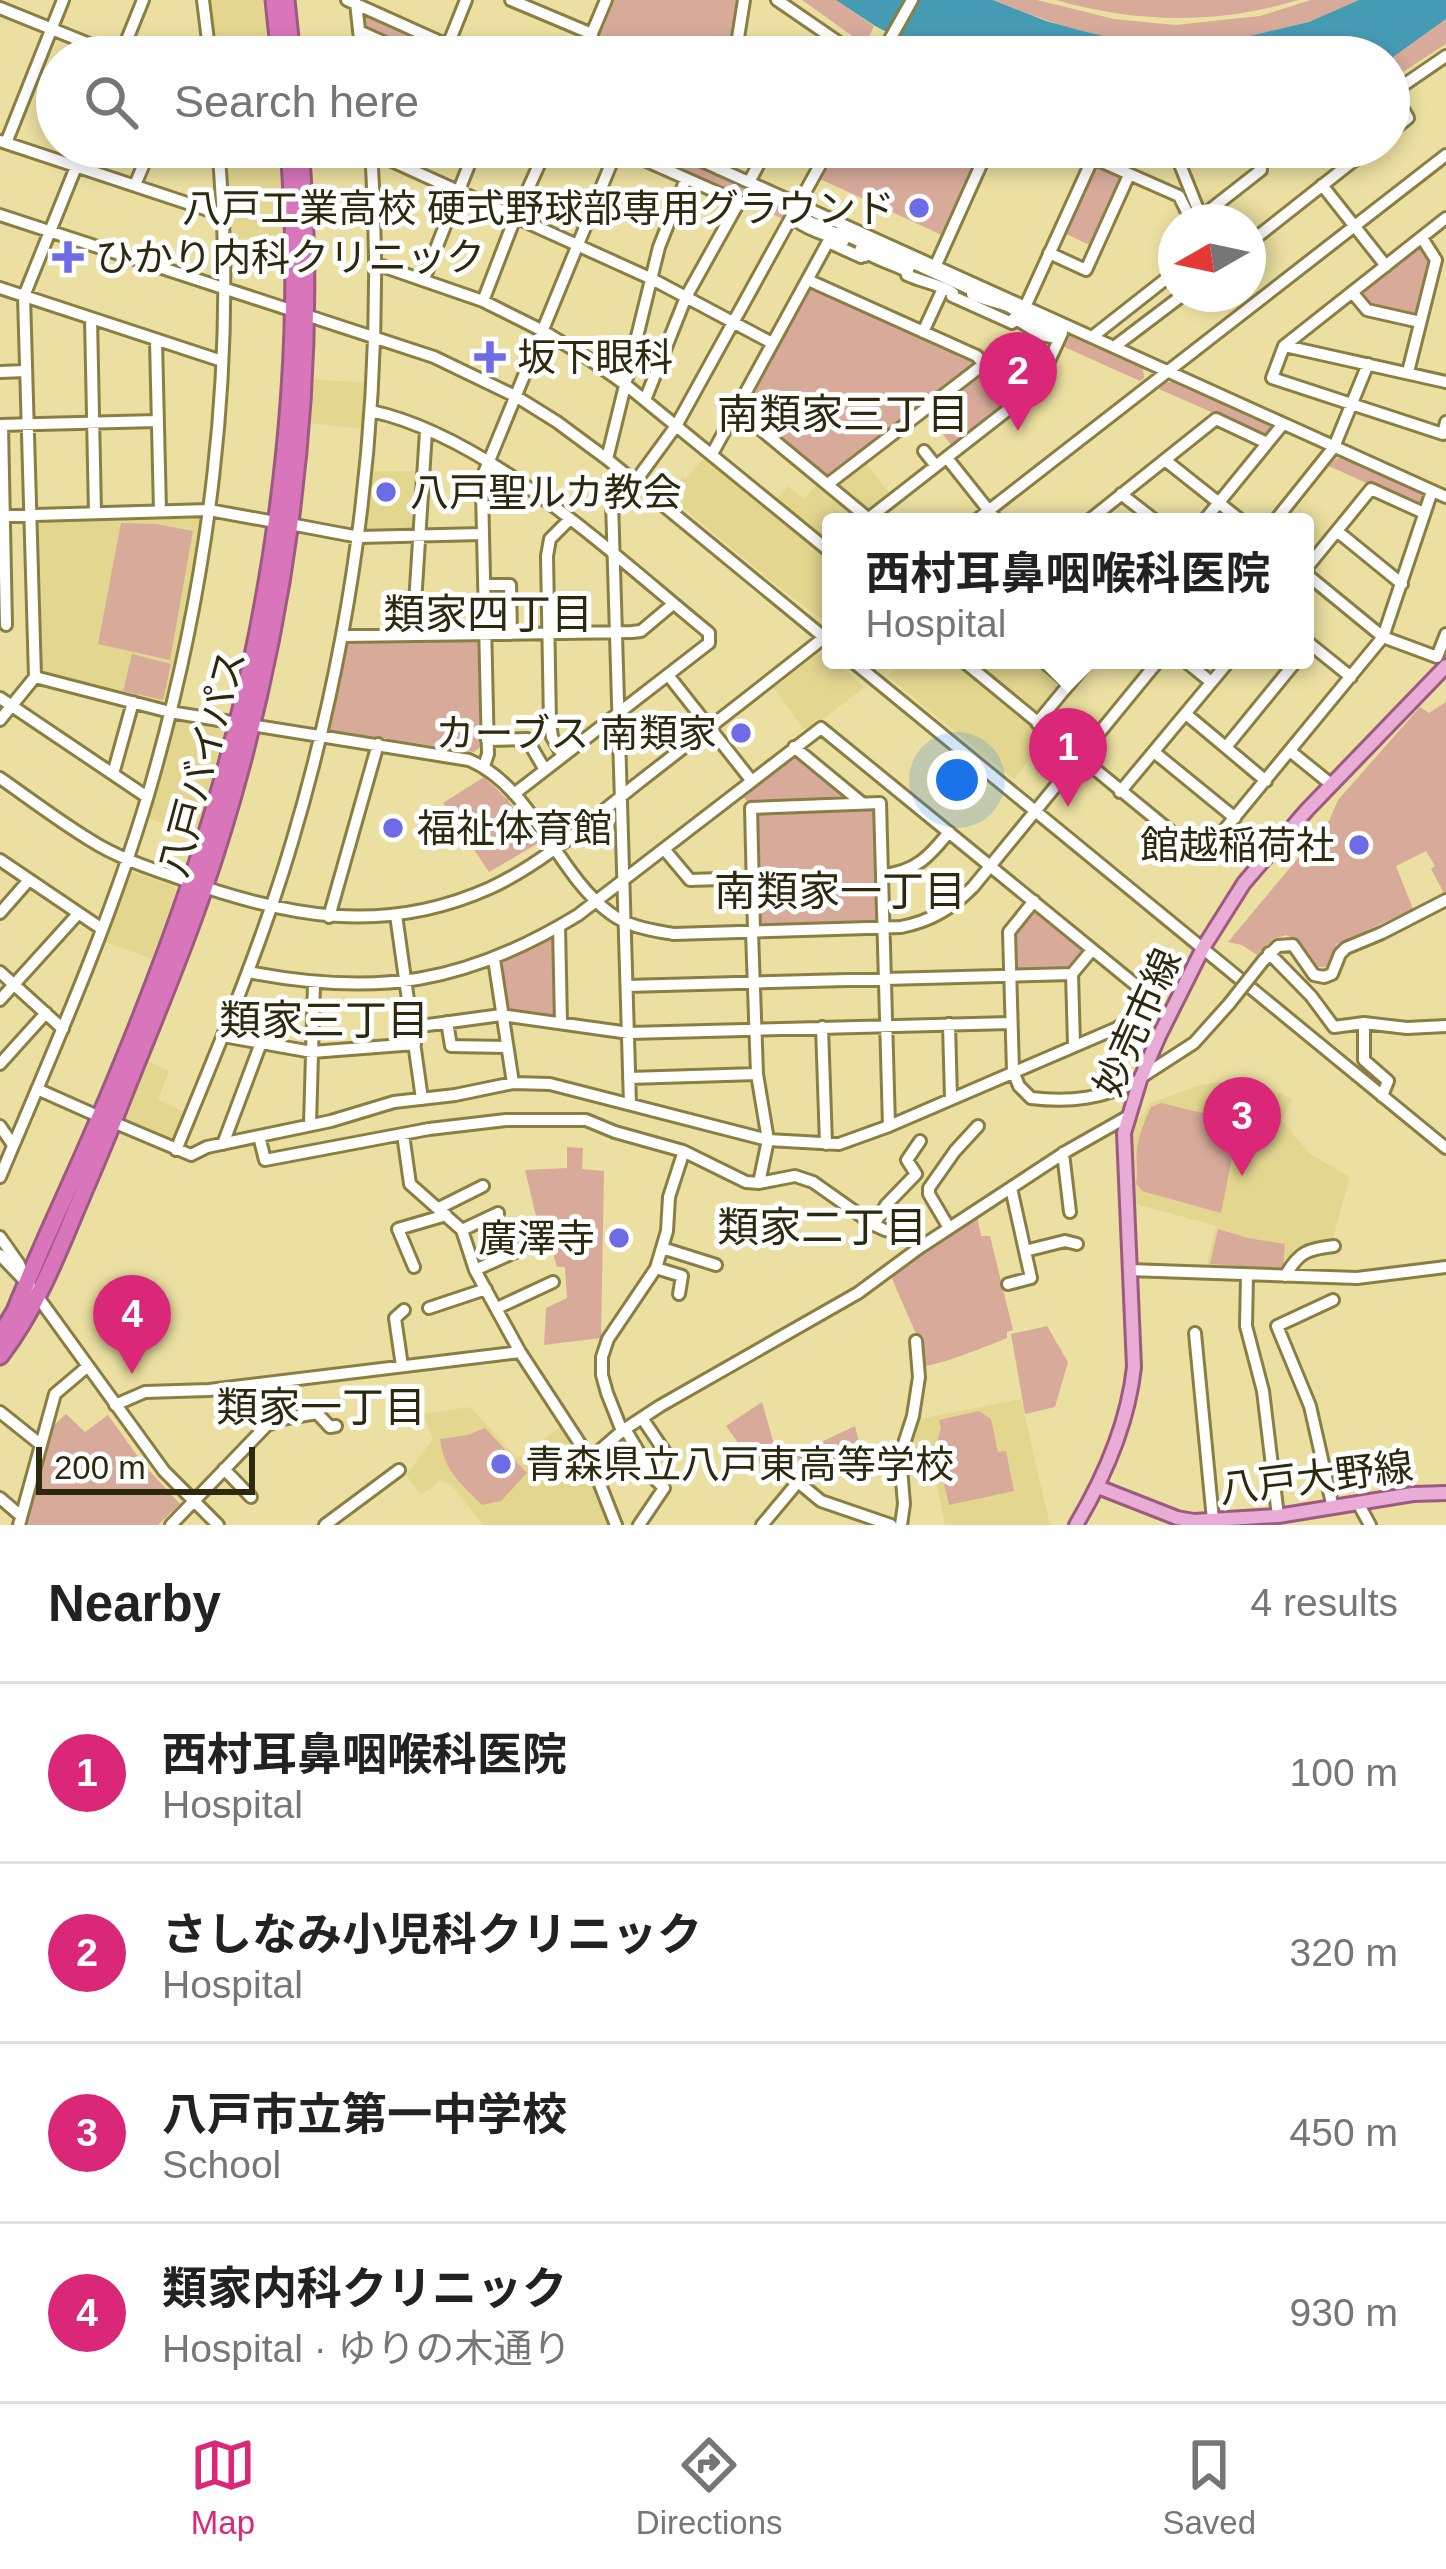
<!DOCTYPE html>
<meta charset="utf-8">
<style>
body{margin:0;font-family:Helvetica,"Noto Sans JP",sans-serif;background:#f2f2f2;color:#222}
.compass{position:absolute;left:1158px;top:204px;width:108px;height:108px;border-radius:50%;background:#fff;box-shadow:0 6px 18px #0003;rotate:261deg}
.scale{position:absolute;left:36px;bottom:30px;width:219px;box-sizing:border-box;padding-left:12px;border:6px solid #2d290f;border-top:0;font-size:33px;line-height:42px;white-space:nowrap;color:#2d290f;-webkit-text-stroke:9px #fff;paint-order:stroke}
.you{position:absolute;left:957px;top:780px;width:42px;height:42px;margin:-30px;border:9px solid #fff;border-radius:50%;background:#1a73e8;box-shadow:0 0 0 18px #1a73e833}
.badge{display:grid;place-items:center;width:78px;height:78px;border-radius:50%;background:#db2777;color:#fff;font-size:39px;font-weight:700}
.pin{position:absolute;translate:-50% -99px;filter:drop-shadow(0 3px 6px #0008)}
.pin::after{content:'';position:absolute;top:63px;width:42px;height:36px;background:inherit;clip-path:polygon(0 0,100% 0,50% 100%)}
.popup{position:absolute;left:822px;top:513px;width:492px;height:156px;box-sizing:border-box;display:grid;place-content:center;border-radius:12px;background:#fff;filter:drop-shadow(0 3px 9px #0005);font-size:39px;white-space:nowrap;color:#767676}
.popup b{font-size:45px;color:#222}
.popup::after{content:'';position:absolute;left:50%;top:100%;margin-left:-24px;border:24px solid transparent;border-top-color:#fff}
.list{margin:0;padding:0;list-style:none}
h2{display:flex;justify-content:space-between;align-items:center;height:156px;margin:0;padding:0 48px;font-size:51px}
h2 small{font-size:39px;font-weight:400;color:#767676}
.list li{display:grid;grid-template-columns:78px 1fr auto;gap:36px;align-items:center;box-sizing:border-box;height:180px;padding:0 48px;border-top:3px solid #e0e0e0}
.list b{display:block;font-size:45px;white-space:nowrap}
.list p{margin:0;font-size:39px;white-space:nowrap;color:#767676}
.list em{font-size:39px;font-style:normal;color:#767676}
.icon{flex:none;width:66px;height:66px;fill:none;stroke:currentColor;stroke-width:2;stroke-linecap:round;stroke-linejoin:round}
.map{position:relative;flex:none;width:1446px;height:1525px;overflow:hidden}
.search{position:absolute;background:#fff;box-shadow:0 6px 18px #0003;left:36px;right:36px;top:36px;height:132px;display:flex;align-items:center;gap:30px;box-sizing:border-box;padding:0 42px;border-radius:66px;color:#767676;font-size:45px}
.sheet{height:876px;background:#fff}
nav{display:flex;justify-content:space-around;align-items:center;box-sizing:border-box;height:168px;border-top:3px solid #e0e0e0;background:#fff;font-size:33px;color:#767676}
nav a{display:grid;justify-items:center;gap:6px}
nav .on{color:#db2777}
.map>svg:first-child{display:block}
.built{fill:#e3d790}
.green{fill:#d7aa9a}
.water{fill:#469bb4}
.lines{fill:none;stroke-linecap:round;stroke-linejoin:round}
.minor-casing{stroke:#897f43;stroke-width:16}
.major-casing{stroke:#9d5a7f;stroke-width:18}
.highway-casing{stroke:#9d5a7f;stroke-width:21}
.minor{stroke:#fff;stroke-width:10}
.major{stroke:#e8acd6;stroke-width:12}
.highway{stroke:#d975bb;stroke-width:15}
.minor-bridge-casing{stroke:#897f43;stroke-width:16;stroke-linecap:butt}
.minor-bridge{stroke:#fff;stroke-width:10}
.poi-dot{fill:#6d6ce6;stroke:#fff;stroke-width:4.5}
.labels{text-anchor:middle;stroke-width:10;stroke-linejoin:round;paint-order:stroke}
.poi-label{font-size:39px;fill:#2d290f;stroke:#fff;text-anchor:start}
.street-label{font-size:39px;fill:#2d290f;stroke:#fff}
.neighbourhood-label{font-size:42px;fill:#2d290f;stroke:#fff}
</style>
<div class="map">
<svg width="1446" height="1525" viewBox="0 0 1446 1525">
<rect width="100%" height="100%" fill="#ebe0a1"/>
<path class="built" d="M207,0H266L272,45L213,51Z
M282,161L286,238L226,239L224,167L228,164Z
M1022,335L1049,347L1051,351L1035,385L1018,399L994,371L1013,356Z
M312,379L367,383L364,429L309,423Z
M706,455L769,509L788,486L804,499L819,481L864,460L891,495L856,522H831V621H824L775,584L669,496L683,477L686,479Z
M370,471H418L415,528L411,532L366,533L363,528Z
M199,514L201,518L188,605L167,703L161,705L42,673L38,670L34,520Z
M824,655L865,687L806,732L774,688L815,656Z
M909,660H919L933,671L943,660H1037L1065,683L1031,723L1048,737L1014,779L887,676Z
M177,719L226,727L195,835L145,817L172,721Z
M127,870L173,886L176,891L152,959L103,941Z
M147,1061L169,1071L158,1100L185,1112L174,1139L168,1141L122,1121Z
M1238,1080L1259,1084L1292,1099L1282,1121L1310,1154L1350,1177L1333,1238L1329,1241L1309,1246L1284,1271L1206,1268L1216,1226L1133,1203L1135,1175L1130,1145L1132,1132L1136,1120L1144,1114L1150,1103L1200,1085Z
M1021,1399L1050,1525H945L934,1472L903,1464L914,1420Z
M470,1407L517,1458L563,1425L587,1460L612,1525H483L449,1482L445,1483L442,1479L421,1495L406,1475L433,1439L422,1414Z"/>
<path class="green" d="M612,0H739L731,57H588Z
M802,0H836L874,26L865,45Z
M993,0H1037L1114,19L1175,25L1260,16L1311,0H1359C1291,37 1203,52 1126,41C1080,34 1036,17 993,0Z
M1056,0H1298C1217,25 1137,23 1056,0Z
M362,15L454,57H425L368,31L363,26Z
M1446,19V44L1389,81V60Z
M627,147H655L785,207L783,219Z
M838,147H985L944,236L820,179Z
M1093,161L1126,176L1094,247L1062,232Z
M1419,245H1423L1432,260L1419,315L1415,317L1370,307L1358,292Z
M808,285L977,360V364L826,479L741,410Z
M1069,334L1143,368L1144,378L1140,381L1060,345L1065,335Z
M984,370L1008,403L952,446L926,413Z
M1166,382H1174L1275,428L1268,437L1159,389Z
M1342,457L1425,495L1427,498L1421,508L1329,466L1335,459Z
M121,523L156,524L193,531L170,660L98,644Z
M478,639L480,747L474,752L329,730L326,727L345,644L350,641Z
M132,654L171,664L163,700L123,691Z
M1446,702V897L1431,869L1435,866L1426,851L1396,866L1413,909L1337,944L1326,967H1315L1297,941L1286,935L1273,939L1257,955L1242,945L1228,942L1329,821L1338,800L1420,707L1429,713Z
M792,754H797L848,797L847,802L749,804L742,795Z
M484,777L507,799L538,840L537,844L489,872L443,803Z
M877,806L880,921L757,925L754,810Z
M1032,909H1036L1085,949V953L1071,970L1018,972L1015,970L1013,933Z
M551,938L556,940L558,1015L554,1019L506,1011L498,963Z
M1161,1103L1239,1122L1221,1213L1142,1191L1136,1183C1139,1171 1135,1162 1137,1150C1138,1136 1145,1120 1151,1107Z
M567,1147L583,1148L582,1169L604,1171L601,1338L544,1345L546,1308L567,1298L565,1267H557L550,1243L537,1220L525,1170L567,1168Z
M977,1216L981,1236H990L1013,1330L1007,1332V1338C990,1345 938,1366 923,1366L920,1343L890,1274Z
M1218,1229L1248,1238L1285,1244L1283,1269L1210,1264Z
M1047,1326L1068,1362L1055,1407L1025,1414L1011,1334Z
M762,1402L779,1462L855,1426L865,1466L826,1475L821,1470L781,1475L764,1471L753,1452L741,1447L726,1426Z
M979,1411L991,1419L998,1452L1006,1451L1014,1491L949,1505L937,1456L933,1455L941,1428L939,1420Z
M66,1414L85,1432L108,1415L144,1465L180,1504L158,1525H26L49,1430Z
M485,1428L527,1473L501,1501L482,1505C460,1482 444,1472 440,1439L468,1435Z"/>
<path class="water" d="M836,0H993L1046,21L1086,32L1127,41L1184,44L1229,41L1309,22L1359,0H1446V19L1389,60V57H936L875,26Z"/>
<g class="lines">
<defs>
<path id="minor" d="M203,0L210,57
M347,0L474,57
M511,0L592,34
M777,0L860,57
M356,3L362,57
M0,8L121,57
M359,31L416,57
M448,45L466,0
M120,57L143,0
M582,57L606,0
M735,57L744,0
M818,57L829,37
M880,57L912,0
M1389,95L1446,56
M1389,133L1408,118L1394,93
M0,141L223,215
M6,143L63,0
M615,147L739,202L686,297L645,400
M671,147L1446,497
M1177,147V157L1203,222
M301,156L372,152L652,279L772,343
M1093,158L1179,196L1192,222
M220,160L289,155
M719,169L722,147
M749,182L768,147
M135,185L151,147
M1322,185L1386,266
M0,215L434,357L517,397L557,422L607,459L831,643
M799,217L835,233L842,231L871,245L881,253L912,265L913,263L972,290V294C982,299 992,301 1002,304C1023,311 1039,329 1059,330L1056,338L1042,335L1014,318L1012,323L952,296L953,293C940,284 922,282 907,275L908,272C896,264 880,262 867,253L865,256L859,253L863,243L846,235L843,242C827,234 811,232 797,221Z
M1201,217L1261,170L1258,147
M1446,218L1284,346L1272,378L1443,434L1446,422
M1248,244L1371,147
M1049,253L1086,270L1129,175
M376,264L483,301L543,331L586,357L626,385L828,550L831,548
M935,267L989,147
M424,279L476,147
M808,280L977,356L1014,404
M0,288L222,361
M1352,292L1367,310L1420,322
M483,301L515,218L547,147
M1025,307L1098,147
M91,318L95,513
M923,332L941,293
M1092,337L1176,271
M156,341L160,511
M1285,346L1446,382
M1114,347L1184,294
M0,372L26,371
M1408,372L1436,260L1422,238
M736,409L869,519
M371,411C489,436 617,558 709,633V643L514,794
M0,425L157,421
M2,425L6,625
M924,451L936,466
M712,454L828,242L861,257
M947,458L998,522
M607,459L659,247L686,179
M1165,460L1243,522
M828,484L984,364
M1121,494L1157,522
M0,516L209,510L275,522
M864,522L1037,387L1062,333
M974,522L1446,155
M1087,522L1216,419L1267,443
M1203,522L1283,424
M1274,522L1334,447L1368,364
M290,524L359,537L482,534
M1337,531L1402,584
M1305,570L1371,489L1424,513
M1305,573L1383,637L1437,657L1446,634
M484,585H510L511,634
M413,635L426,431
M342,636L632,632L641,631L673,604
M1305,640L1351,677
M851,660L1446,1148
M962,660L1202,857L1383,637L1432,491
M1042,660L1069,683
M1184,660L1211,682
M668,675L751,780
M35,677L170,712L237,723
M0,698L147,797
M1186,714L1266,781
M0,720L35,677L24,296L84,147
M1037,723L1089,660
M251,725L469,760C533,787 556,873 610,913C628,927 651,930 673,934L901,927C931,921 951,909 973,887L1159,660
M487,740L527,739L545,770
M794,747L862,803
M1226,747L1297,660
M1290,751L1332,785
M1154,752L1235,818
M563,756L552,737L550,723L547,556L550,539L569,520
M484,766L488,754L482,490L484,473L618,147
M113,774L133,702
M0,778C30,799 59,821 90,840C118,858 150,868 181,879C287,917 383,936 490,888C544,863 591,820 638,783C702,733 767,683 831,632
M1120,792L1230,660
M664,849L690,880L753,878
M0,860L102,929
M882,875C915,872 929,857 949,832
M1034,901L1009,932L1013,1071L1019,1086L1031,1098C1072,1103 1103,1098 1140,1080
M0,913L29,880
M396,915L422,1099
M329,917L378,744
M559,926L561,1023
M754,931L751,808L880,803L889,1126
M752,932L757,1074L768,1140L759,1183
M1269,953L1311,996L1334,1027L1364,1023L1407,1028L1446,1026
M494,959L513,1083
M1263,961L1278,946L1293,945L1314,975L1324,977L1332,974L1340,954L1346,948L1382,933L1446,900
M0,972L63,1029
M627,986L1072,974
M0,1000L77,915
M447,1022L451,1046L506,1047
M1364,1023V1060L1388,1081L1382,1096
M949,1024L951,1098
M413,1027L501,1015L629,1033L1011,1023
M822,1027L826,1144
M223,1036L312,1052L415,1044
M1074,1044L1072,974L1092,950
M0,1064L46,1013
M1143,1076L1194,1043L1229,1004
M629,1078L757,1074
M37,1089L100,1117
M630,1104L612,501L623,487L635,482L676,426L830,147
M113,1122L191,1155L207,1147L331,1121L394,1102L455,1095L513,1083L550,1084L768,1140L839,1144L889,1126L1117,1028L1130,1019L1148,995L821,728L578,915C465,984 377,997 248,972
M310,1125L314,984
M0,1126L13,1145
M403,1134L410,1184L462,1230L475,1270L520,1352L590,1459L616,1525
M259,1136L265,1160L429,1129L506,1120H586L615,1132L683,1151L746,1182L759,1183L795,1176L813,1182L874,1225L885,1230L914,1237L919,1248
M223,1144L261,1043
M176,1150C218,1048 261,947 292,842C359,617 386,382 371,147
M1063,1153L1070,1212
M0,1177C53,1051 109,926 148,795C209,587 238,364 218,147
M439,1208L483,1186
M874,1225L886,1205L916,1174L907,1160L920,1141
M949,1228L929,1194V1188L955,1151L978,1126
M462,1230L498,1213
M0,1237L19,1264L27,1282L164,1471L218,1525
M662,1248L716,1265
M1025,1251L1065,1241L1077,1244
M0,1255L24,1280
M414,1267L398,1229L446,1215
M656,1268L682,1276L679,1294
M475,1270L526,1247
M1129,1270L1357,1278L1446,1267
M1247,1275L1246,1326L1263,1391L1278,1516
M1285,1276C1299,1252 1307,1249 1334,1246
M1008,1284L1031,1278L1011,1188
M1333,1300L1277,1326L1310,1406L1333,1508
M429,1308L486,1289
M497,1308L553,1282
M1195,1333L1213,1520
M402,1366L395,1318L404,1310
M115,1405L145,1392L209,1390L520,1352
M0,1412L40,1444
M642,1418L667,1455
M625,1429L655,1479L664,1488L639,1525
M622,1431L607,1393L602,1375V1357L608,1339L656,1268L667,1231L669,1197L682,1157
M590,1459L622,1431L660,1406L858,1293L919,1248L1067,1151L1127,1117
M224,1469L251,1497
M0,1498L21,1516
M1358,1503L1370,1525
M19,1525L55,1394L88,1366
M171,1525L267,1425L282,1419L317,1413L330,1427L336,1426
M325,1525L399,1470
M762,1525L798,1482L821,1501L891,1525
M901,1525L904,1504L900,1456L913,1416L919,1377L916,1341"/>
<path id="major" d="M1098,1487L1177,1518L1194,1521L1278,1516L1413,1494L1446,1493
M1076,1525C1105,1476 1128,1424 1134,1367L1124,1133L1140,1080L1159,1036L1203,948L1244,883L1307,810L1446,666"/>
<path id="highway" d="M274,0L280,57
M286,0L292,57
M0,1336L15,1311C41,1246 72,1183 99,1119C132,1042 164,961 191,882C270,649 308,393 289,147
M0,1356C34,1311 54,1263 75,1212C92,1172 109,1133 124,1094C151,1026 180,959 203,891C284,654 321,397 300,147"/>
</defs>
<use href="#minor" class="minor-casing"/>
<use href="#major" class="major-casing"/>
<use href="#highway" class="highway-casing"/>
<use href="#minor" class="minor"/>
<use href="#major" class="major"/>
<use href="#highway" class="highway"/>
<defs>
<path id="minor-bridge" d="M1229,1004L1263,961"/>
</defs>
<use href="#minor-bridge" class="minor-bridge-casing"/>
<use href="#minor-bridge" class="minor-bridge"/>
</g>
<g class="poi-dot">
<circle cx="919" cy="208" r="12"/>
<path d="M62 239h12v12h12v12h-12v12h-12v-12h-12v-12h12z"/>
<path d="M484 339h12v12h12v12h-12v12h-12v-12h-12v-12h12z"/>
<circle cx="386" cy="492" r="12"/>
<circle cx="741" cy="733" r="12"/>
<circle cx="393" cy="828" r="12"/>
<circle cx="1359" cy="845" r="12"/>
<circle cx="619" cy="1238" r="12"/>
<circle cx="501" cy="1464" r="12"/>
</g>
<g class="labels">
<g class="poi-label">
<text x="895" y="222" text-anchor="end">八戸工業高校 硬式野球部専用グラウンド</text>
<text x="95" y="271">ひかり内科クリニック</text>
<text x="517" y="371">坂下眼科</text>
<text x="410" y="506">八戸聖ルカ教会</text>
<text x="717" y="747" text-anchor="end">カーブス 南類家</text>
<text x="417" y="842">福祉体育館</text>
<text x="1335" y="859" text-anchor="end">館越稲荷社</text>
<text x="595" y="1252" text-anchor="end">廣澤寺</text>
<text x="525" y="1478">青森県立八戸東高等学校</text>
</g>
<g class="street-label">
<text transform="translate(202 763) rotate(-75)" y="14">八戸バイパス</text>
<text transform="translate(1137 1022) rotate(-66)" y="14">妙売市線</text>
<text transform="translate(1316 1477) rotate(-7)" y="14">八戸大野線</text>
</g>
<g class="neighbourhood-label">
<text x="843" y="429">南類家三丁目</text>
<text x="488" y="629">類家四丁目</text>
<text x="840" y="906">南類家一丁目</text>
<text x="324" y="1035">類家三丁目</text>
<text x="822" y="1242">類家二丁目</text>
<text x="321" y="1422">類家一丁目</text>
</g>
</g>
</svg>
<svg class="compass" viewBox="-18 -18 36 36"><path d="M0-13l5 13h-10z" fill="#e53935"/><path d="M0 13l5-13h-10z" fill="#767676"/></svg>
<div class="scale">200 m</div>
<div class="you"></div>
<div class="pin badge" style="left:1068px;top:807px">1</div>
<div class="popup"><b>西村耳鼻咽喉科医院</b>Hospital</div>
<div class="pin badge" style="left:1018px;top:431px">2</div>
<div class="pin badge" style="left:1242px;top:1176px">3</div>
<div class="pin badge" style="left:132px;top:1374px">4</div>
<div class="search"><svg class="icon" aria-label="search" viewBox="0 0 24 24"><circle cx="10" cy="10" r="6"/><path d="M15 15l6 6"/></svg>Search here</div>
</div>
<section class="sheet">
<h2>Nearby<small>4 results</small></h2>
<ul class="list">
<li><span class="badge">1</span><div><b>西村耳鼻咽喉科医院</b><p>Hospital</p></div><em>100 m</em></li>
<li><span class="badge">2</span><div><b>さしなみ小児科クリニック</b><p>Hospital</p></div><em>320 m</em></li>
<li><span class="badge">3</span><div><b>八戸市立第一中学校</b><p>School</p></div><em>450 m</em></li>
<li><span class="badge">4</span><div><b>類家内科クリニック</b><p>Hospital · ゆりの木通り</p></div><em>930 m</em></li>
</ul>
</section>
<nav>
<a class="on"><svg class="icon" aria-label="map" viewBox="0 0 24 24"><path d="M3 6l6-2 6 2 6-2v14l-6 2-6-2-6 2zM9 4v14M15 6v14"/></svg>Map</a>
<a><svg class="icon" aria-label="directions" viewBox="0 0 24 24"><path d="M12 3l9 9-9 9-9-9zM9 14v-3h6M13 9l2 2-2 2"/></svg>Directions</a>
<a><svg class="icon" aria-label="saved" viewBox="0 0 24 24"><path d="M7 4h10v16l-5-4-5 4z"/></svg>Saved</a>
</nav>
